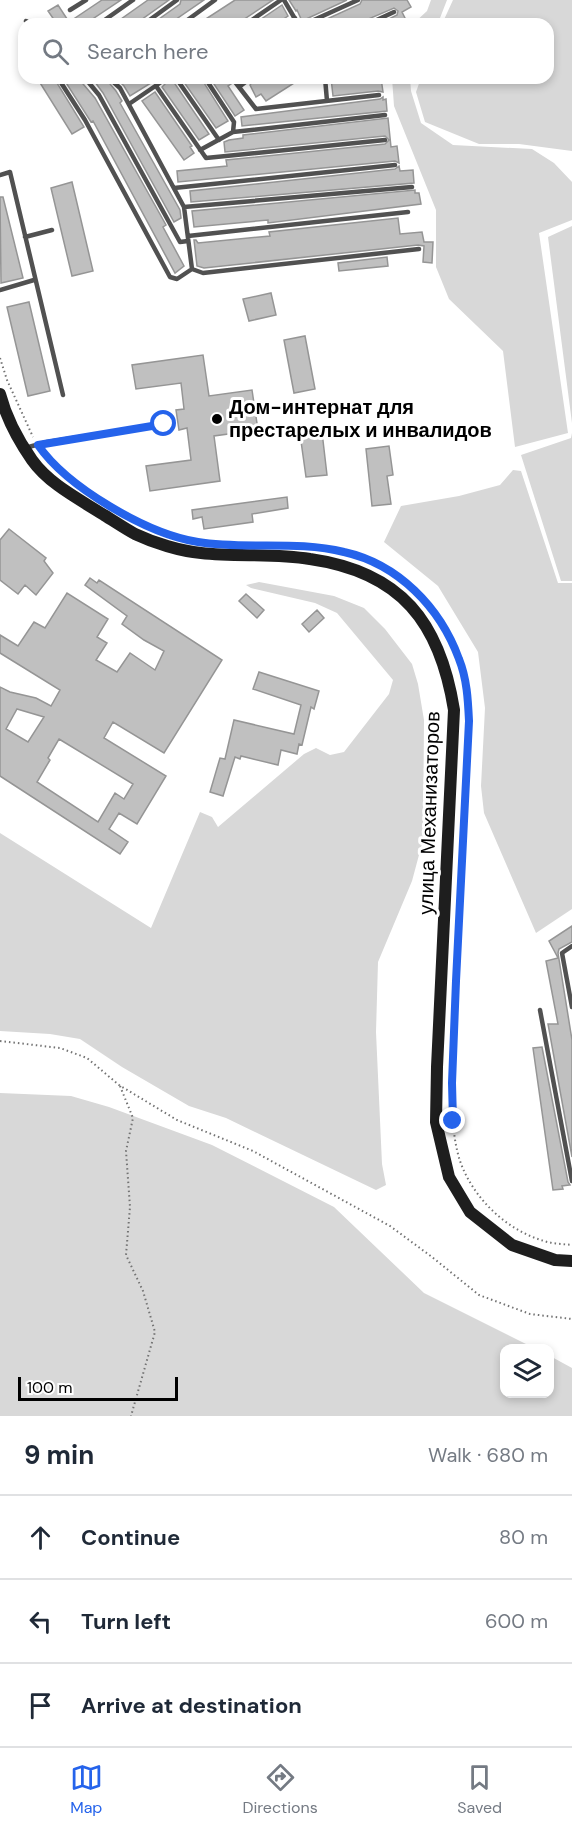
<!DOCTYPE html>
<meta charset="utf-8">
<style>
body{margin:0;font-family:"DM Sans",sans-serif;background:#f6f6f7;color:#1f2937}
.controls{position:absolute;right:18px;bottom:18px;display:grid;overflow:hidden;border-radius:12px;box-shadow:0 3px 9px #0003}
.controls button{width:54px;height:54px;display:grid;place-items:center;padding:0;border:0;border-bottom:2px solid #e0e1e3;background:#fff;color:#1f2937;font:30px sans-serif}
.scale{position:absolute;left:18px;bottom:15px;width:160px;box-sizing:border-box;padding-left:6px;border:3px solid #000;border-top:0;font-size:16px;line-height:21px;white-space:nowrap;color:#000;-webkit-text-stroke:4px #fff;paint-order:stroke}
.stop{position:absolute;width:18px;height:18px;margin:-14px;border:4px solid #2563eb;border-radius:50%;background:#fff}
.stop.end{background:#2563eb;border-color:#fff;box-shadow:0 2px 6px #0008}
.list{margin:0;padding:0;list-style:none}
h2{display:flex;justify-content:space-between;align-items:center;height:78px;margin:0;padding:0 24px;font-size:26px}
h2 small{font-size:20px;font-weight:400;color:#747a83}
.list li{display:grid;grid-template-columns:39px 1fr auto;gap:18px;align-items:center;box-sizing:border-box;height:84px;padding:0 24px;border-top:2px solid #e0e1e3}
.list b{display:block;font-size:22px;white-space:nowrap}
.list em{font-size:20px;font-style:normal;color:#747a83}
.icon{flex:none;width:33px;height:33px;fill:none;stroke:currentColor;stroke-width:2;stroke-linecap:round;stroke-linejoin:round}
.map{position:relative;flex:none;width:572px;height:1416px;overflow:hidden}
.search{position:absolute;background:#fff;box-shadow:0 3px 9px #0003;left:18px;right:18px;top:18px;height:66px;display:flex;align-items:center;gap:15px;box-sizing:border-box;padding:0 21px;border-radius:18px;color:#747a83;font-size:22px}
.sheet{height:330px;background:#fff}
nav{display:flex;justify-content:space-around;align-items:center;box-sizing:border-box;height:84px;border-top:2px solid #e0e1e3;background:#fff;font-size:16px;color:#747a83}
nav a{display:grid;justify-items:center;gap:3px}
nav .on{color:#2563eb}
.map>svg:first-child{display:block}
.green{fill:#d8d8d8}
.building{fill:#c0c0c0;stroke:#959595;stroke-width:1.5;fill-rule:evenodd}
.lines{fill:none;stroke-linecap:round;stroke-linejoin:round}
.path{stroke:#737373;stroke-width:2;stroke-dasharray:1.5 3;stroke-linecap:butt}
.service{stroke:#515151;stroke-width:4.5}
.secondary{stroke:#1e1e1e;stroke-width:12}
.route{stroke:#2563eb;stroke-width:8}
.poi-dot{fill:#000;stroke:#fff;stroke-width:2}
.labels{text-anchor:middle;stroke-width:6;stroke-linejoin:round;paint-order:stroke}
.poi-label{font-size:20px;font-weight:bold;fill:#000;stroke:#fff;text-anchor:start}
.street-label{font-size:20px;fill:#000;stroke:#fff}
</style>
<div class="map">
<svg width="572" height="1416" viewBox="0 0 572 1416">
<rect width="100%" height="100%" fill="#fff"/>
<path class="green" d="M431,0H447L440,18L435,24H413L427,11Z
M453,0H572V151L519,144H479L425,122L416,92L421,78H548V24H442Z
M392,78H410L411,91L421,123L453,145L532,149L554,163L572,182V220L539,233L568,433L515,447L503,351L449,299L436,267V210L394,106Z
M572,226V423L548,237Z
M572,433V581H561L521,455L571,438Z
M513,470L521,471L558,583H572V909L536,933L484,813L481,786L485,708L478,652L438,586L384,542L401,506L459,496L500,485Z
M259,582L334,596L364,608L385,629L412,664L418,684L424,720L423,840L412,881L378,962L376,1032L382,1164L386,1185L376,1190L226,1118L189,1106L122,1067L80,1039L50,1034L0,1031V833L151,928L200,812L212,817L218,827L304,754L316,748L330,755L344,752L389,694L393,680L337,613L315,603L251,588L246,585Z
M0,1093L71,1096L109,1107L212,1145L334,1207L424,1293L534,1348H504V1394H550V1356L572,1368V1416H0Z"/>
<path class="building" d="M102,0H121L85,24H57L48,11L58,5L69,22Z
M148,0H169L141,20L140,24H114Z
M181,0H204L169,24H152L180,4Z
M235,0H273L243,20L242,24H198Z
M289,0H347L302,21L297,10L296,11Z
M362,0H407L411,7L402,12L408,24H379L397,15L398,11L394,8L366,20L364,24H316L360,4Z
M282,5L288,16L276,24H254Z
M37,78H54L84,127L72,134Z
M63,78H78L95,98L166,225L163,227L184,266L175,273L93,121L91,122Z
M92,78H105L116,91L122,101L120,103L180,210L181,218L174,222L103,93Z
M116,78H159L130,96L124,86Z
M171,78L209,134L199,140L162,87Z
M181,78H201L228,121L216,128Z
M210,78H228L231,84L228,86L244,110L235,116Z
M255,78H302L266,101L261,94L256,97L250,85Z
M331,78H381L383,92L378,91L333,96Z
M155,92L192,146L190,147L194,153L184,160L142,101Z
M383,97V100L386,99L387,111L242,126L241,117L380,99Z
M388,118L391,147L397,146L399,163L395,161L178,182L177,171L227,166L226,160L385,144L389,140L385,136L225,152L224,142L229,140L243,138V135Z
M399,166L400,171L413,170L414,183L191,202L190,191L395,169Z
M72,182L93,271L72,276L51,188Z
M415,190V193H419L421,204L268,223V220L194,227L192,211Z
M0,197H3L23,278L1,283Z
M398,218L400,234L422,232L424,242H433L432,263L423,262L424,246L418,245L204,268L197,266L194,240H196L198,243L270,236L269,232Z
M387,257L388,266L339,271L338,263Z
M271,293L276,315L249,321L243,299Z
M29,302L50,391L28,396L7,307Z
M305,336L315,389L294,393L284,340Z
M203,355L209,396L252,390L258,430L214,436L220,481L150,491L146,466L191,460L187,428L179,430L176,410L184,409L181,383L136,389L132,365Z
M322,432L327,475L306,477L300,434Z
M389,446L393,475L387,476L391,504L372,506L366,449Z
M287,497L288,508L252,514L253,522L204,529L202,517L193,519L192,510Z
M9,529L46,558L44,561L53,573L36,595L25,585L18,594L0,580V540Z
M90,578L97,583L99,580L222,660L164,753L113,722L104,738L166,776L137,824L119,813L109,829L128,842L120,854L0,776V687L10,692L36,698L51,706L60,690L0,653V635L18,646L34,622L45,628L67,593L108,619L97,637L107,643L96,660L117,672L130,653L155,670L164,651L144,640L122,624L127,616L85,585ZM17,709L44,717L28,742L6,729ZM59,739L133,784L124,799L115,793L98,822L37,782L50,760L48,758Z
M246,594L264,610L257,618L239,601Z
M317,610L324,618L309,632L302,624Z
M259,672L319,691L314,709L311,707L302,745L299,744L297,754L281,750L278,765L241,756L240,759L235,757L223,796L210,792L220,758L225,759L234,720L294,734L301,705L253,689Z
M572,926V942L559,949L558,953L572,1040V1157L548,1024H558L546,961L558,958L549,941Z
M542,1047L568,1182L570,1185L562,1186L563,1189L553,1190L533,1048Z"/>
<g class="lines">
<path class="path" d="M0,358L7,380L33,437
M41,450L66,475L83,488
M324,549C399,558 451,612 466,685C469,696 468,709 469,721L452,1083C452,1108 452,1136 460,1161C473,1198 506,1230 544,1241C553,1244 563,1244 572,1245
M0,1041L60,1048L87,1058L119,1085L177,1120L253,1151L390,1226L432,1257L479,1295L530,1314L572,1319
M120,1086L133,1118L126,1151L130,1207L126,1255L143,1291L155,1332L131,1416"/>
<path class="service" d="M284,0L298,24
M70,10L86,0
M26,21L32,24
M99,24L133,0
M144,24L177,0
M182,24L215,0
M246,24L281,0
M286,24L295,18
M305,24L358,0
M368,24L394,12
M58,78L85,120L170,277L177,279L192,269L184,207L120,88L109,78
M85,78L99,95L180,242L188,241
M176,78L219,140
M205,78L234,122L233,132
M232,78L256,109L379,95
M325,78L327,101
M156,86L206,158L385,140
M239,87L251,78
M129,104L167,78
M200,150L233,132L385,115
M0,175L10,172L63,395
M174,188L395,165
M184,207L412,187
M188,236L408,212
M25,237L52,230
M192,269L203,273L419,249
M0,290L34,280
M25,448L47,442L164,424
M572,946L562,953L572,1007
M540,1010L572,1181"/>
<path class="secondary" d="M0,394C6,417 18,440 32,460C49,484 79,499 104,515C114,521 124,528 135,534C154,543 180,551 201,553C237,557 274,553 310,559C401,572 440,622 454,710L437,1067L436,1122L449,1177L470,1212L512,1245L555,1260L572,1261"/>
</g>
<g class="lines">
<path class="route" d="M164,424L38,445C67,487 147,534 198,542C246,550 296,540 344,552C398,564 440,607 459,659C467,679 468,700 469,721L456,981L452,1083L453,1121"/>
</g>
<circle class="poi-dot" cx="217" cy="419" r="6"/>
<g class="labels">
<g class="poi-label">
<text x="229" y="414">Дом-интернат для<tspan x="229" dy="23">престарелых и инвалидов</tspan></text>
</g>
<g class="street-label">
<text transform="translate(429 813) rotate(-88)" y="7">улица Механизаторов</text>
</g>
</g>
</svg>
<div class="controls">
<button><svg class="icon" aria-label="layers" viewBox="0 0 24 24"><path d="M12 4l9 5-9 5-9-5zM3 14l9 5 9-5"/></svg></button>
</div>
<div class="scale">100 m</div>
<div class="stop" style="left:164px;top:424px"></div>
<div class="stop end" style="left:453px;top:1121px"></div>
<div class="search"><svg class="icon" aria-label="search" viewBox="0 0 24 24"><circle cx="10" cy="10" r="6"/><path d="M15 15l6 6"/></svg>Search here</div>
</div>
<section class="sheet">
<h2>9 min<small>Walk · 680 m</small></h2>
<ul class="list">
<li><svg class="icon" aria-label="ahead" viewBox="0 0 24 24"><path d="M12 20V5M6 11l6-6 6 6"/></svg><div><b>Continue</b></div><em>80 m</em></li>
<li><svg class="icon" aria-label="left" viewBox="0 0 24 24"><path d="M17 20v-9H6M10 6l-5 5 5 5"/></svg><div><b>Turn left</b></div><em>600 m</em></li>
<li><svg class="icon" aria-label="arrive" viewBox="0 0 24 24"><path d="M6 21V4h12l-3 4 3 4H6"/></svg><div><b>Arrive at destination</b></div></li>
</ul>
</section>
<nav>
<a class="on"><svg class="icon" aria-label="map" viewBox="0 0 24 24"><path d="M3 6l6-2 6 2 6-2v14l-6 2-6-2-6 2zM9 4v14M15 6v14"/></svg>Map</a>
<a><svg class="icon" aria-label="directions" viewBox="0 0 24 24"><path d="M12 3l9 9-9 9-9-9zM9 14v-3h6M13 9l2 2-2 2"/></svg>Directions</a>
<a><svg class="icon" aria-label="saved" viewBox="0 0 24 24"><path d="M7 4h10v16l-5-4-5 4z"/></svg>Saved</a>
</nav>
